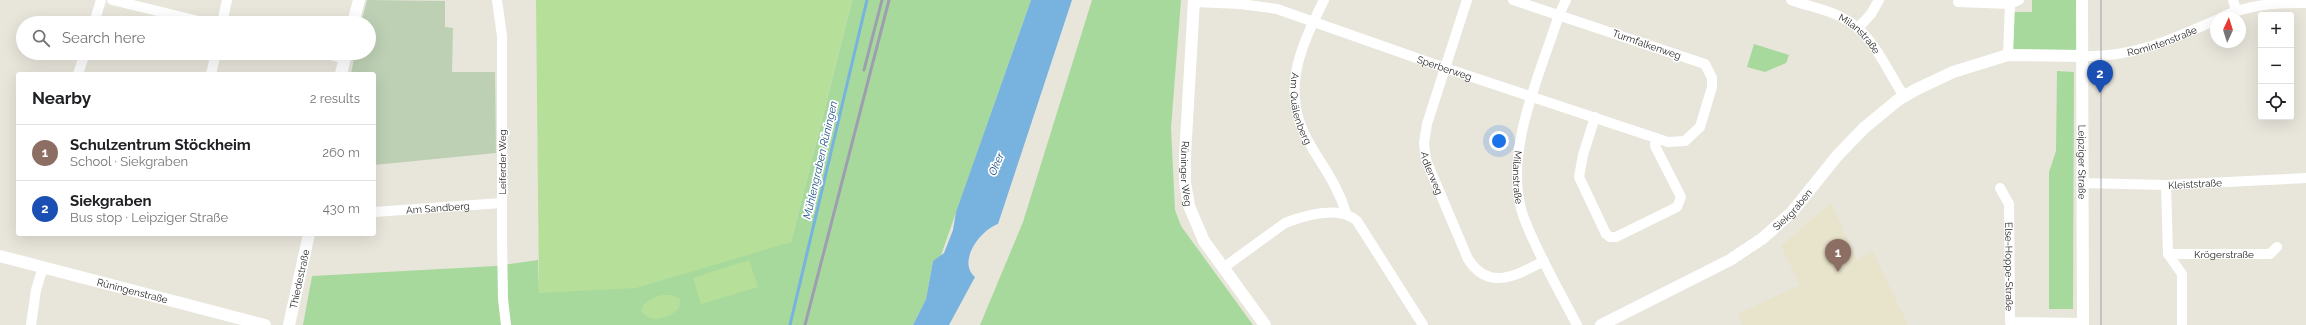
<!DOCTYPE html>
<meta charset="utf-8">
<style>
body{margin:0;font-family:Raleway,sans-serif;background:#f6f6f6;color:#202124}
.controls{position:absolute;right:12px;top:12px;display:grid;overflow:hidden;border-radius:4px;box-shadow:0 4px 16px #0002}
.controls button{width:36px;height:36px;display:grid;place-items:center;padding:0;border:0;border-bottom:1px solid #e0e0e0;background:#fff;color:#202124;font:20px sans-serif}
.compass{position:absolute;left:2210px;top:12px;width:36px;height:36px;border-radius:50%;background:#fff;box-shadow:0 4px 16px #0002;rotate:4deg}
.you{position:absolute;left:1499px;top:141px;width:14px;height:14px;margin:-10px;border:3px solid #fff;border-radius:50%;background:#1a73e8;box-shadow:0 0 0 6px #1a73e833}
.badge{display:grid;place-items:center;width:26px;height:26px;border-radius:50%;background:#b45309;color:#fff;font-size:13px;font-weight:700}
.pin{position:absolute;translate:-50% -33px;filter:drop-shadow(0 1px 2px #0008)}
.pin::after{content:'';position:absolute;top:21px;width:14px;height:12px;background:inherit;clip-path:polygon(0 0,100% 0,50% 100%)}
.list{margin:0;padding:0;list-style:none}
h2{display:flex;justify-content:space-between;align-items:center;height:52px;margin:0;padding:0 16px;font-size:17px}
h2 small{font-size:13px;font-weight:400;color:#757577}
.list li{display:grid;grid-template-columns:26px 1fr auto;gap:12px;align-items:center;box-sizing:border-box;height:56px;padding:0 16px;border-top:1px solid #e0e0e0}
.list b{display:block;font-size:15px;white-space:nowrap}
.list p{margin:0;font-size:13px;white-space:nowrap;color:#757577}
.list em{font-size:13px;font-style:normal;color:#757577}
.icon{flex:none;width:22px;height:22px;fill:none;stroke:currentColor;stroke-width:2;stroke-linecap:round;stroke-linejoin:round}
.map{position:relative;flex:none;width:2306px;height:325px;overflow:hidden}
.search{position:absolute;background:#fff;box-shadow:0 4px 16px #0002;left:16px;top:16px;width:360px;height:44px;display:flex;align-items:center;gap:10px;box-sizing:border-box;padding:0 14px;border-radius:22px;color:#757577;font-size:15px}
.panel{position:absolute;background:#fff;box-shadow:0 4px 16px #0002;left:16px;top:72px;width:360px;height:164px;border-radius:4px}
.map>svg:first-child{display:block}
.education{fill:#e8e4cb}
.green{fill:#a7d99d}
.cemetery{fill:#bdd0b4}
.pitch{fill:#b6e099}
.water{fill:#78b3df}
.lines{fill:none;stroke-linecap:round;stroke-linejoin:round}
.stream{stroke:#78b3df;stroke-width:3}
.minor{stroke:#fff;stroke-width:10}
.tertiary{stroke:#fff;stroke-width:12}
.tram{stroke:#9f9eb0;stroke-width:1}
.rail{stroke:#9f9eb0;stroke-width:3}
.labels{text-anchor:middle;stroke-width:3.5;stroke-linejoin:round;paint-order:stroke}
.street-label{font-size:10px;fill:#272727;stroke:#fff}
.water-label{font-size:11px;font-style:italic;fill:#1c5087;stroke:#fff}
</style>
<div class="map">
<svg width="2306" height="325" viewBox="0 0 2306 325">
<rect width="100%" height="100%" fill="#e8e5db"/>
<path class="education" d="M1831,203L1857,259L1873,251L1908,325H1742L1737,314L1800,285L1781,246Z"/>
<path class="green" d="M852,0H1031L940,258L933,261L926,299L913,325H303L312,276L496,266L538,260L539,293L791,242Z
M1092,0H1181L1171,128L1175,210L1181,226L1253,325H980L1023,222Z
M2032,0H2077V51H2013L2014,12H2032Z
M1754,44L1789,55L1786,63L1765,72L1747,67Z
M2057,71L2074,72L2073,309H2049V172L2056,151Z"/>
<path class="cemetery" d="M367,0L445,1V27L453,28L452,72H495L496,153L374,165V74H351L355,53H369V23H361Z"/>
<path class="pitch" d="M536,0H852L791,242L636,288L539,293Z
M749,260L758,287L701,304L693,278Z
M663,295H671L680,299L679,308C670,318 649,325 641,310C645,300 652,298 663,295Z"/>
<path class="water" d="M1031,0H1072L998,224C980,230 957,262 975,277L949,325H913L926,299L933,261L944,253L953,230L956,212Z"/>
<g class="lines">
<path class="stream" d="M790,325L867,0"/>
<g class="minor">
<path d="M112,0L207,23"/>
<path d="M497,0L502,36V239L503,299L506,325"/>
<path id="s1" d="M1324,0C1299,50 1279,94 1311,146C1325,170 1338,186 1346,213"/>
<path id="s2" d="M1467,0L1427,124L1424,143L1426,160L1468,259C1489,292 1517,275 1544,261"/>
<path id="s3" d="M1566,0L1559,15C1540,74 1501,157 1524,218C1538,255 1559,290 1577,325"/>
<path id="s4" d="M1791,0C1807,6 1826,9 1841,17C1872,31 1886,69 1904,96"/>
<path d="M1958,0V2L2010,4"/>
<path d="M2233,0L2236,10"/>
<path id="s5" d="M1194,2L1241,4L1277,9L1445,68L1668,142L1685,141L1700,127L1712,87V78L1705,64L1513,0"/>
<path d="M2220,18C2249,4 2274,3 2306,3"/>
<path d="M94,23L101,0"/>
<path d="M222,23L227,0"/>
<path d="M1858,28L1871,14L1879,0"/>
<path d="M323,53L345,59"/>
<path d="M2008,55L2010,4L2019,0"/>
<path id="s6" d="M2081,56C2132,58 2171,40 2216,20"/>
<path d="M78,74L85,53"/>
<path d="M211,74L216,53"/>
<path d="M1595,117L1583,155L1579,177L1606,234L1610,237H1616L1677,207L1681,197L1655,146L1656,138"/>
<path id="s7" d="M2083,183L2166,185L2306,178"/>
<path d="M2166,185L2168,254L2182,274V325"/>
<path id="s8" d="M2000,188L2009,204L2010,322L2083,323"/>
<path id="s9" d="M374,212L502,203"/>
<path id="s10" d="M2168,254H2270L2277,247"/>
<path d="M1223,268L1285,223C1306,215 1339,205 1357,221L1423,325"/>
<path d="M31,325L36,290L43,267"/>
</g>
<g class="tertiary">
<path id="s11" d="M1194,0L1185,156V182L1189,206L1204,241L1265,325"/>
<path id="s12" d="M2082,0L2083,325"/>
<path d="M353,23L359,0"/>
<path d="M341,74L346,53"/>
<path id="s13" d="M0,256L265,325"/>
<path id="s14" d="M289,325L309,234"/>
<path id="s15" d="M1601,325L1730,260L1763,238L1792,212L1837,156L1864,128L1898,100L1915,90L1953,72L2008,55L2081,56"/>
</g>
<path class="tram" d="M2101,0V325"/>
<path class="rail" d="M864,70L882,0
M805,325L889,0"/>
</g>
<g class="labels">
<g class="street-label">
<text dy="4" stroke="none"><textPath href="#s4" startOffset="78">Milanstraße</textPath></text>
<text dy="4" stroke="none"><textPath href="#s6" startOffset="83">Romintenstraße</textPath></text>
<text transform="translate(1647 44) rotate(19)" y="4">Turmfalkenweg</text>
<text dy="4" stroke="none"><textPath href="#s5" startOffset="261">Sperberweg</textPath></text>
<text dy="4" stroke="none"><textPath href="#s1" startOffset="115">Am Quälenberg</textPath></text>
<text transform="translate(502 162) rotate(-90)" y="4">Leiferder Weg</text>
<text dy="4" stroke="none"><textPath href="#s12" startOffset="162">Leipziger Straße</textPath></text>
<text dy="4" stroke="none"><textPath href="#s2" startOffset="181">Adlerweg</textPath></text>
<text dy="4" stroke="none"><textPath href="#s11" startOffset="174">Rüninger Weg</textPath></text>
<text dy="4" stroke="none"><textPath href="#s3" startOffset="185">Milanstraße</textPath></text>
<text dy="4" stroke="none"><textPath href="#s7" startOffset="112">Kleiststraße</textPath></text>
<text dy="4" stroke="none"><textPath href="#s9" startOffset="64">Am Sandberg</textPath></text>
<text dy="4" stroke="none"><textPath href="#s15" startOffset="225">Siekgraben</textPath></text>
<text dy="4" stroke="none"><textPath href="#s10" startOffset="56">Krögerstraße</textPath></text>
<text dy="4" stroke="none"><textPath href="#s8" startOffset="81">Else-Hoppe-Straße</textPath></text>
<text dy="4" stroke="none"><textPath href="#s14" startOffset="47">Thiedestraße</textPath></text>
<text dy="4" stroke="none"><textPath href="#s13" startOffset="137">Rüningenstraße</textPath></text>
</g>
<g class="water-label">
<text transform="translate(820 160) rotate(-77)" y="4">Mühlengraben Rüningen</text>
<text transform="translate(996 164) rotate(-68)" y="4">Oker</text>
</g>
</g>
</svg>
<div class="controls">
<button>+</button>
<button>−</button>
<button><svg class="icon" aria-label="locate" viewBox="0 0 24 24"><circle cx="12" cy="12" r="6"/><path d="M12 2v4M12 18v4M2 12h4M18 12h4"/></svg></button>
</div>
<svg class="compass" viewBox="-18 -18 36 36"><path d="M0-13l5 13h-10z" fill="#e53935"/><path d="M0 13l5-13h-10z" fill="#757577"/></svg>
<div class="you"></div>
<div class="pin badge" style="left:1838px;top:272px;background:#8d6e63">1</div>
<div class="pin badge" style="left:2100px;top:93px;background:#1a4fb4">2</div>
<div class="search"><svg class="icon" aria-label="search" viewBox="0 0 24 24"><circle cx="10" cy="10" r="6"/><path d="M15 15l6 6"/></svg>Search here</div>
<section class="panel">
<h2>Nearby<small>2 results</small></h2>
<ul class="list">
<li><span class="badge" style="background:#8d6e63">1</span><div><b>Schulzentrum Stöckheim</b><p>School · Siekgraben</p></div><em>260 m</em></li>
<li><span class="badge" style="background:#1a4fb4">2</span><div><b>Siekgraben</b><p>Bus stop · Leipziger Straße</p></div><em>430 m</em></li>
</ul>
</section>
</div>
